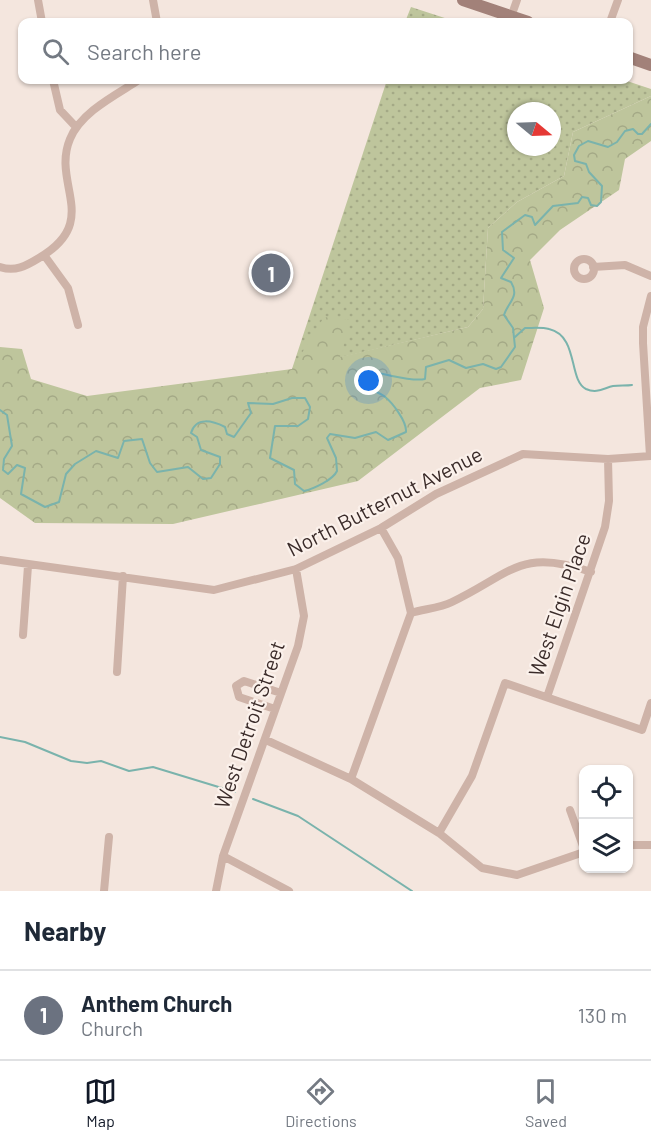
<!DOCTYPE html>
<style>
body{margin:0;font-family:Barlow,sans-serif;background:#f6f6f7;color:#1f2937}
.controls{position:absolute;right:18px;bottom:18px;display:grid;overflow:hidden;border-radius:12px;box-shadow:0 2px 4px #0004}
.controls button{width:54px;height:54px;display:grid;place-items:center;padding:0;border:0;border-bottom:2px solid #e0e1e3;background:#fff;color:#1f2937;font:30px sans-serif}
.compass{position:absolute;left:507px;top:102px;width:54px;height:54px;border-radius:50%;background:#fff;box-shadow:0 2px 4px #0004;rotate:109deg}
.you{position:absolute;left:369px;top:381px;width:21px;height:21px;margin:-15px;border:4px solid #fff;border-radius:50%;background:#1a73e8;box-shadow:0 0 0 9px #1a73e833}
.badge{display:grid;place-items:center;width:39px;height:39px;border-radius:50%;background:#111827;color:#fff;font-size:20px;font-weight:700}
.pin{position:absolute;translate:-50% -50%;border:3px solid #fff;box-shadow:0 2px 6px #0006}
.list{margin:0;padding:0;list-style:none}
h2{display:flex;justify-content:space-between;align-items:center;height:78px;margin:0;padding:0 24px;font-size:26px}
h2 small{font-size:20px;font-weight:400;color:#747a83}
.list li{display:grid;grid-template-columns:39px 1fr auto;gap:18px;align-items:center;box-sizing:border-box;height:90px;padding:0 24px;border-top:2px solid #e0e1e3}
.list b{display:block;font-size:22px;white-space:nowrap}
.list p{margin:0;font-size:20px;white-space:nowrap;color:#747a83}
.list em{font-size:20px;font-style:normal;color:#747a83}
.icon{flex:none;width:33px;height:33px;fill:none;stroke:currentColor;stroke-width:2;stroke-linecap:round;stroke-linejoin:round}
.map{position:relative;flex:none;width:651px;height:891px;overflow:hidden}
.search{position:absolute;background:#fff;box-shadow:0 2px 4px #0004;left:18px;right:18px;top:18px;height:66px;display:flex;align-items:center;gap:15px;box-sizing:border-box;padding:0 21px;border-radius:12px;color:#747a83;font-size:22px}
.sheet{height:168px;background:#fff}
nav{display:flex;justify-content:space-around;align-items:center;box-sizing:border-box;height:84px;border-top:2px solid #e0e1e3;background:#fff;font-size:16px;color:#747a83}
nav a{display:grid;justify-items:center;gap:3px}
nav .on{color:#111827}
.map>svg:first-child{display:block}
.grass{fill:url(#grass-dots);fill-rule:evenodd}
.forest{fill:url(#forest-crowns)}
.lines{fill:none;stroke-linecap:round;stroke-linejoin:round}
.stream{stroke:#7ab3ac;stroke-width:2}
.minor{stroke:#ceb3a8;stroke-width:8}
.secondary{stroke:#a28179;stroke-width:12}
.labels{text-anchor:middle;stroke-width:4.5;stroke-linejoin:round;paint-order:stroke}
.street-label{font-size:21px;fill:#3a2b29;stroke:#fbf1eb}
</style>
<div class="map">
<svg width="651" height="891" viewBox="0 0 651 891">
<defs>
<pattern id="grass-dots" width="8" height="8" patternUnits="userSpaceOnUse" patternTransform="scale(1.5)"><rect width="8" height="8" fill="#bec59c"/><path d="M2 2h.1M6 6h.1" fill="none" stroke="#a4a986" stroke-width="1.8" stroke-linecap="round"/></pattern>
<pattern id="forest-crowns" width="20" height="18" patternUnits="userSpaceOnUse" patternTransform="scale(1.5)"><rect width="20" height="18" fill="#bec59c"/><path d="M2 6a3 3 0 1 1 6 0M12 15a3 3 0 1 1 6 0" fill="none" stroke="#a4a986"/></pattern>
</defs>
<rect width="100%" height="100%" fill="#f4e6de"/>
<path class="grass" d="M411,7L457,22H405Z
M387,80H624L651,89V96L573,132L564,176L517,202L488,228L483,309L468,327L292,369ZM516,111H552V147H516Z"/>
<path class="forest" d="M651,96V141L625,159L619,190L560,230L530,260L544,308L521,380L480,388L358,481L173,524L35,523L0,498V347L22,349L31,379L87,396L292,369L324,317L351,320L340,357L468,327L483,309L488,228L517,202L564,176L573,132Z"/>
<g class="lines">
<path class="stream" d="M515,337L525,328C533,328 542,327 549,329C579,336 568,380 586,389C597,394 604,388 613,386C619,385 626,386 632,385
M0,410L7,415L12,446L4,459L3,470L8,474L17,465L25,468L21,494L45,507L59,502L66,474L75,464L96,451L118,458L124,441L142,439L150,463L157,472L188,467L203,479L211,478L220,464V457L201,450L197,437L191,433C196,416 213,421 225,427L227,434L234,437L251,413L248,403L273,404L292,398H305L310,407L308,419L298,426H275L270,458L294,470L295,484L304,491C313,489 333,480 337,471L336,458L327,438L330,434L355,438L376,432L388,440L406,432C407,422 393,403 384,396C375,390 361,388 362,374C375,368 406,383 425,379L426,367L449,360L466,368L483,364L496,369L501,367L515,347L513,328L504,315C508,302 520,297 511,282L501,278L514,258L503,250L502,232L525,215L532,217L535,225L553,206L578,203L582,197L588,198L591,205L597,206L601,202L602,186L589,172L586,164L575,161L574,155L579,146L588,141L608,147L617,142L625,131L633,129L638,134H642L651,124
M0,737L25,742L71,761L87,763L101,761L129,771L153,767L235,792
M253,799L298,816L412,891"/>
<path class="minor" d="M38,0L42,22
M153,0L157,22
M511,17L517,0
M610,22L618,0
M53,80L60,110L76,127
M44,255L68,288L78,325
M574 269a10 10 0 1 1 20 0a10 10 0 1 1-20 0Z
M0,267C15,272 26,266 39,258C102,221 51,184 70,139C81,112 116,95 139,80
M593,267L625,265L651,276
M650,456L643,343V327L651,296
M0,560L214,590L296,569L381,528L436,494L523,454L608,459L651,456
M411,613C424,609 440,608 452,602C511,574 520,547 591,572
M23,635L28,566
M117,672L123,576
M547,697L605,527L609,501L608,459
M275,709L239,697L236,686L244,681L281,693
M266,740L351,779L439,833L482,868L517,875L584,852
M351,779L411,613L398,558L381,528
M570,810L584,849
M439,833L472,776L505,683L642,730L651,703
M628,845H651
M223,856L289,891
M104,891L109,837
M216,891L223,856L298,646L304,616L296,569"/>
<path class="secondary" d="M463,0L528,22
M628,57L651,65"/>
</g>
<g class="labels">
<g class="street-label">
<text transform="translate(385 502) rotate(-27)" y="7">North Butternut Avenue</text>
<text transform="translate(560 605) rotate(-71)" y="7">West Elgin Place</text>
<text transform="translate(250 725) rotate(-71)" y="7">West Detroit Street</text>
</g>
</g>
</svg>
<div class="controls">
<button><svg class="icon" aria-label="locate" viewBox="0 0 24 24"><circle cx="12" cy="12" r="6"/><path d="M12 2v4M12 18v4M2 12h4M18 12h4"/></svg></button>
<button><svg class="icon" aria-label="layers" viewBox="0 0 24 24"><path d="M12 4l9 5-9 5-9-5zM3 14l9 5 9-5"/></svg></button>
</div>
<svg class="compass" viewBox="-18 -18 36 36"><path d="M0-13l5 13h-10z" fill="#e53935"/><path d="M0 13l5-13h-10z" fill="#747a83"/></svg>
<div class="you"></div>
<div class="pin badge" style="left:271px;top:273px;background:#6b7280">1</div>
<div class="search"><svg class="icon" aria-label="search" viewBox="0 0 24 24"><circle cx="10" cy="10" r="6"/><path d="M15 15l6 6"/></svg>Search here</div>
</div>
<section class="sheet">
<h2>Nearby<small></small></h2>
<ul class="list">
<li><span class="badge" style="background:#6b7280">1</span><div><b>Anthem Church</b><p>Church</p></div><em>130 m</em></li>
</ul>
</section>
<nav>
<a class="on"><svg class="icon" aria-label="map" viewBox="0 0 24 24"><path d="M3 6l6-2 6 2 6-2v14l-6 2-6-2-6 2zM9 4v14M15 6v14"/></svg>Map</a>
<a><svg class="icon" aria-label="directions" viewBox="0 0 24 24"><path d="M12 3l9 9-9 9-9-9zM9 14v-3h6M13 9l2 2-2 2"/></svg>Directions</a>
<a><svg class="icon" aria-label="saved" viewBox="0 0 24 24"><path d="M7 4h10v16l-5-4-5 4z"/></svg>Saved</a>
</nav>
